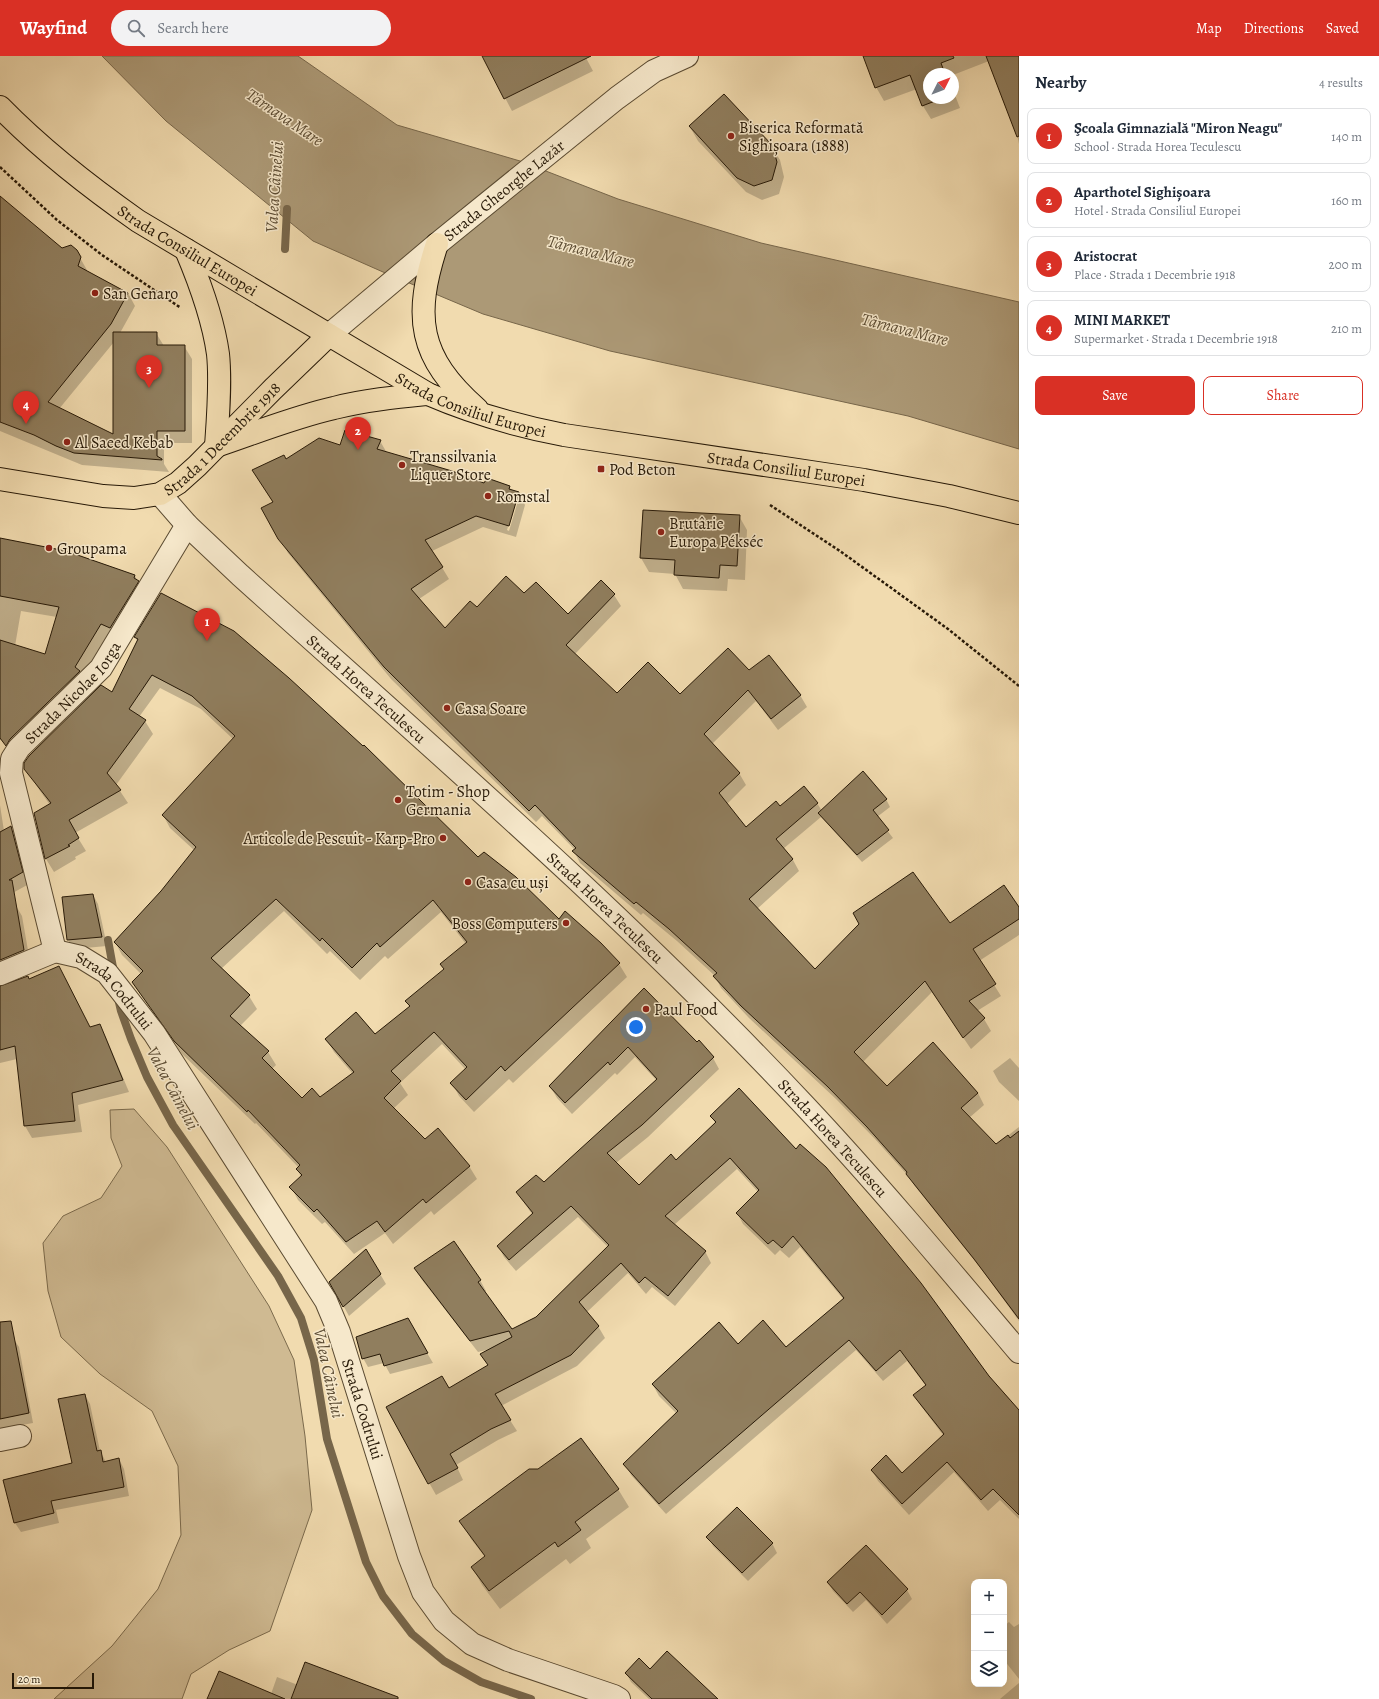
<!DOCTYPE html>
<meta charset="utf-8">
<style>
body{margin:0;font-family:Alegreya,serif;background:#f2f2f3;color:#1f2937}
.controls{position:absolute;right:12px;bottom:12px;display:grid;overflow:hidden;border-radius:8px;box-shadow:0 4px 16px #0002}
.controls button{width:36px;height:36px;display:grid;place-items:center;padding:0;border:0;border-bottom:1px solid #e0e1e3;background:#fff;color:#1f2937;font:20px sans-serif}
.compass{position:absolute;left:923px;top:12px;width:36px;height:36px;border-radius:50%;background:#fff;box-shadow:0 4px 16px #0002;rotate:48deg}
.scale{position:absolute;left:12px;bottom:10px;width:82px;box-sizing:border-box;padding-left:4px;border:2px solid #271907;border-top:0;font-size:11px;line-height:14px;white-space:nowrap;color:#271907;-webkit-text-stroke:3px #f6e8cb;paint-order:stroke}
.you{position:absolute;left:636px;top:971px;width:14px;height:14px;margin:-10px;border:3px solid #fff;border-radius:50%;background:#1a73e8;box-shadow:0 0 0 6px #1a73e833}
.badge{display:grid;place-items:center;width:26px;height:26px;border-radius:50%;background:#d93025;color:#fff;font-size:13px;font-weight:700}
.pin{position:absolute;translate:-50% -33px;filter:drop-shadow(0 1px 2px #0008)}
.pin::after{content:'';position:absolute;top:21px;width:14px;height:12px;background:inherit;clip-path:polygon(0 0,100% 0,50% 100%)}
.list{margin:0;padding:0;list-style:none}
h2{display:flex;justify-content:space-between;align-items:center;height:52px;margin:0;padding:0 16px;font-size:17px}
h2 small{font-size:13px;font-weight:400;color:#747a83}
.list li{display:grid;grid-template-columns:26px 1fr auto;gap:12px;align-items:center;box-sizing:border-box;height:56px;margin:0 8px 8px;padding:0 8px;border:1px solid #e0e1e3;border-radius:8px}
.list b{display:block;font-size:15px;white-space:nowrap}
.list p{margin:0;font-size:13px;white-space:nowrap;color:#747a83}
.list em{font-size:13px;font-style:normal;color:#747a83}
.actions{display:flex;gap:8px;padding:12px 16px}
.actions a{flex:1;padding:9px 0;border:1px solid #d93025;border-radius:8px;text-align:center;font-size:14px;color:#d93025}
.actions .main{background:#d93025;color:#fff}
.icon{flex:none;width:22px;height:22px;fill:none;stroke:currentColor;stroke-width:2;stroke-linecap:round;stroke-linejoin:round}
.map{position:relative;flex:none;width:1019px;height:1643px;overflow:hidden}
header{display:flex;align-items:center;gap:24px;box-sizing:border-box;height:56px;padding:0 20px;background:#d93025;color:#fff}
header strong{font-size:19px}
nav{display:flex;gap:22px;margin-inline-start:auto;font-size:14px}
.search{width:280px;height:36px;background:#f2f2f3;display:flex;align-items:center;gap:10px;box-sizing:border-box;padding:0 14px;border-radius:22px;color:#747a83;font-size:15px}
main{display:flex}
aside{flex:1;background:#fff}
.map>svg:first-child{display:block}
.green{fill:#cfba92;stroke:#7b6a4c}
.water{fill:#ac9976;stroke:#77664a}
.shadow{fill:#0003;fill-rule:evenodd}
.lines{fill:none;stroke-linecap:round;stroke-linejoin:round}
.stream{stroke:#77664a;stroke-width:8}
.building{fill:#907e5e;stroke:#271907;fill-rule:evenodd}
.minor-casing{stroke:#5a4a31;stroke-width:24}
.major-casing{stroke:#271907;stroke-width:24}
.highway-casing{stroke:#271907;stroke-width:24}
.path{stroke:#271907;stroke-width:2.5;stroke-dasharray:3 2;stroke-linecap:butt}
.minor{stroke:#f6e8cb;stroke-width:22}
.major{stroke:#f1dbaf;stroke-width:22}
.highway{stroke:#f1dbaf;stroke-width:22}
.poi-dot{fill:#8f2418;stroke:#f6e8cb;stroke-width:1.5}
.labels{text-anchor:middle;stroke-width:3;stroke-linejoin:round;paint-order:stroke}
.poi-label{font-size:16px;fill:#271907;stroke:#f6e8cb;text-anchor:start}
.street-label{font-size:16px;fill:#271907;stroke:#f6e8cb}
.water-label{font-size:17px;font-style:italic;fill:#5c4c33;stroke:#f6e8cb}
</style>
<header>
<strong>Wayfind</strong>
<div class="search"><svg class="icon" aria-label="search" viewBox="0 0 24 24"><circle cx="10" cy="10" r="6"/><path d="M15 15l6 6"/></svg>Search here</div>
<nav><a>Map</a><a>Directions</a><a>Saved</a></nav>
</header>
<main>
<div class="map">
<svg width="1019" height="1643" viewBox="0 0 1019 1643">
<rect width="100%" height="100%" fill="#f1dbaf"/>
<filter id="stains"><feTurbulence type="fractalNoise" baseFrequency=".005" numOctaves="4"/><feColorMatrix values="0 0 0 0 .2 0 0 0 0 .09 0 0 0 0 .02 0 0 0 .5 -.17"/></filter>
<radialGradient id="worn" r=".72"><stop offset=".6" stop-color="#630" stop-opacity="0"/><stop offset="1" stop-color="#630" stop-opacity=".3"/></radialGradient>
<path class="green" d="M134,1053L167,1091L269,1250L294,1304L305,1380L312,1454L270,1575L229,1594L191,1618L182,1643H54L112,1590L158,1533L181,1479L178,1410L152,1355L100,1318L61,1281L48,1235L43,1187L63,1160L101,1142L122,1110L111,1082L110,1054Z"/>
<path class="water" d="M102,0H298L397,69L520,105L618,143L761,187L1019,246V393L908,360L610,295L483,258L383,216L313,185L166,65Z"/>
<path class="shadow" d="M483,0H585L593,15L512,55Z
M864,0H1019V88L1017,78L989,5L953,19L929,18V42H953V34L960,52L931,63L923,50L917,33L884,45L876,31Z
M690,71L771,90L780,104L784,121L779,138L762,144L746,136L698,85Z
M0,142L62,193L76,195L87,214V216L128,237L135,250L120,277H156L164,290H184L192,303V387H164V408L169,416L82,409L0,375ZM114,286V380L59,353Z
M380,385L387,397L484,429L509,431L512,435L519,437L525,449L516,481L483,471L432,495L449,523L419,543L445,574L477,552L524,538L568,559L614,539L621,550L575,598L617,639L680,640L749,616L769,600L800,639L807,651L778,674L756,645L712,688L739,717L746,729L727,748L746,772L780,752L817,747L822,755L886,743L890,751L877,761L893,782L862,806L821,761L783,793L793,804L799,815L757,853L815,914L949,869L1019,853V879L979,905L1001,940L977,955L984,963L991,975L971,993L932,936L863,1006L887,1032L933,988L978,1037L984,1049L969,1062L996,1089L1019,1071V1265L982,1214L914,1129L910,1122L875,1083L836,1043L749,962L721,932L715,920L677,885L643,857L641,859L580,807L574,795L575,794L542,760L536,766L391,623L288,497L262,453L273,447L253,415L341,390ZM516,445H518L509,475L507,474Z
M739,460L747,474L745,524L728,523L727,535L683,533L675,518L649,516L641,502Z
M0,483L66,495L135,520L145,538L83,621L25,687L0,684ZM21,555L57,561L46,599L15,590Z
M161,538L478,802L619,908L627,921L513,1027L509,1023L474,1056L459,1040L452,1027L466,1014L442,988L400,1027L408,1039L393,1053L425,1085L469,1110L477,1123L434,1159L431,1155L393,1188L385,1177L354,1198L325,1166L322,1168L298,1144L291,1131L301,1121L297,1113L299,1112L256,1067L255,1068L182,998L133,926L141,918L122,899L115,886L162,836L195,795L170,772L163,759L233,683L201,653L160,632L139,661L145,665L153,678L116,729L128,747L75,777L86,795L75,801L76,803L54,816L46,803L35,758L50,749L38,732L30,719L112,638L138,586L135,581ZM284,855L327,898L330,895L360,924L385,900L388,903L441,856L466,888L445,914L406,945L410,952L375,979L326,983L334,996L353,1018L320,1042L302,1043L272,1013L276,1009L268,996L240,970L257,953L249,940L221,913Z
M0,749L4,775L11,771L18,783L29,828L0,844Z
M93,839L98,848L107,890L74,893L68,884Z
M15,848L22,860L30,906L0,920V850Z
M66,923L90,972L99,969L106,981L129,1036L78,1049L82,1076L32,1082L25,1070L17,1003L0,1007V931L29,924Z
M644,934L713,1002L719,1013L648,1081L616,1107L639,1130L676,1105L715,1067L711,1060L988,1320L1019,1359V1463L1000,1444L988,1455L954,1416L909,1459L878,1425L872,1414L902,1418L943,1379L921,1350L914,1339L926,1330L907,1305L883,1325L856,1294L666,1458L631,1419L625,1408L677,1358L659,1340L653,1329L738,1289L786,1292L844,1244L800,1191L789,1202L780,1194L775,1199L743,1168L737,1157L758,1136L737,1113L674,1169L705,1195L711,1207L675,1250L652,1231L646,1238L628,1217L586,1257L598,1270L605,1282L577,1310L501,1350L517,1375L498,1384L456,1409L463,1424L436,1439L387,1352L449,1334L488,1310L482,1299L491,1293L478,1296L422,1224L415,1213L480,1224L486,1235L484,1237L512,1274L536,1262L608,1191L578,1161L516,1215L504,1201L498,1190L532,1158L517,1137L544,1127L657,1025L635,1001L617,1019L615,1017L572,1058L557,1042L550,1030Z
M1010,1002L1019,1012V1045L999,1026L993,1015Z
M366,1194L386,1228L349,1260L330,1226Z
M407,1263L433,1307L390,1318L384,1307L368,1311L363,1302Z
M13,1282L19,1291L33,1367L0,1373V1285Z
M85,1339L90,1348L100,1395L106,1406L119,1403L124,1413L129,1440L56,1454L59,1467L21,1476L15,1467L6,1425L73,1408Z
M618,1433L629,1451L586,1483L591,1492L570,1508L566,1503L500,1553L482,1529L472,1511L485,1501L471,1483L461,1465Z
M708,1481L772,1487L777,1497L748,1525L713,1490Z
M828,1526L907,1534L912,1543L887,1568L866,1544L853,1556L833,1535Z
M1009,1566L1014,1571L1019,1568V1623L1004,1604V1570Z
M650,1614L713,1643H649L631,1626L626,1617Z
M277,1621L298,1629L395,1643H209L271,1638Z
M1019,1627V1643H1000Z"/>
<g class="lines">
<path class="stream" d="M285,193L287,153
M108,884L114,917
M118,942L121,955L131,983L147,1021L173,1069L278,1220L301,1262L314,1304L327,1383L366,1506L383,1540L412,1578L444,1605L481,1626L531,1643"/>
</g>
<path class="building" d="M482,0H591L504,43Z
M863,0H953L954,2L941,7L945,18H929V42H943L922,50L910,19L875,32Z
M986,0H1019V80L1017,81Z
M724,38L772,89L777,106L772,124L754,130L737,122L689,70Z
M0,140L62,192L71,189L77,194L81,201L78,210L128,237L111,268L48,346L113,378V276H157V289H185V375H157V400L162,403V404L74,397L56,390L34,379L0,366Z
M345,374L381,384L377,393L452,415L484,427L487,422L510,430L509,433L519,436L509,470L476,460L425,484L443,511L411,533L445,572L470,545L477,551L506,520L524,537L536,526L568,558L601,524L615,538L566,589L617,637L648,606L680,638L728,592L749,614L769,599L801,639L771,663L748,634L704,678L740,717L719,737L746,771L776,745L780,750L804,730L818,747L776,783L793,803L749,843L815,913L859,868L853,857L913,816L950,867L1004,829L1019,851V863L973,893L996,928L969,945L985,962L963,982L925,925L854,996L887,1030L933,986L978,1037L961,1052L996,1088L1008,1079L1010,1082L1019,1075V1263L974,1203L906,1118L907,1116L867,1071L828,1031L741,950L713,920L717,917L669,873L636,846L634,848L572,795L576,792L535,749L529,755L384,611L278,483L261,452L273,446L252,414L284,399L286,403L319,382L340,389Z
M643,454L740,459L737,510L720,509L719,522L674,519L675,504L640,502Z
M0,482L66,495L135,519L134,522L139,525L110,572L101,568L75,611L80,615L10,683L6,690L0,682V584L45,598L59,551L0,540Z
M161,537L234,575L289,622L363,690L364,689L478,801L484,796L516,821L559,863L565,855L601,887L620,907L505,1015L501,1010L466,1044L450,1027L467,1011L434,976L391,1015L401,1025L384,1042L425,1083L438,1072L470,1110L426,1147L423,1143L385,1176L377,1165L346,1186L317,1153L314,1156L289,1131L302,1119L296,1113L300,1109L248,1054L247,1056L174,985L132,926L143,915L114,886L161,835L196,791L162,759L235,680L192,640L152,619L129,653L146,664L107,717L121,734L69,764L79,782L68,789L70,790L45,803L34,757L51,747L24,713V707L29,700L101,629L112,636L138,583L134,581ZM276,843L320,885L322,882L352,912L377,887L380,891L433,844L467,886L440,908L444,913L405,945L410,950L375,978L356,956L325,983L354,1016L320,1041L312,1032L302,1042L262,1002L269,995L230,960L250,939L211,902Z
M863,715L887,743L873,754L889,774L857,799L818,757Z
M11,770L23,816L9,824H12L24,894L0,904V776Z
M93,838L102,881L67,884L62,841Z
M59,910L90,971L100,968L123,1024L72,1037L75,1065L24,1070L15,990L0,994V930L28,920L29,923Z
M644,932L697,986L699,984L714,1001L642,1069L607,1097L639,1129L671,1098L676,1104L716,1066L710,1060L739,1032L796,1093L800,1088L826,1111L921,1227L989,1320L1019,1354V1459L993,1433L981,1444L947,1406L902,1448L871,1414L886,1399L902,1417L944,1378L913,1339L926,1329L900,1294L876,1315L849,1284L659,1448L623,1408L678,1355L652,1328L719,1266L738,1288L763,1264L786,1291L844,1242L793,1180L782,1192L773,1184L768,1188L736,1157L759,1134L730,1102L665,1160L706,1195L668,1240L645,1221L639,1227L621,1207L579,1246L599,1270L571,1299L495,1338L511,1364L491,1373L450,1398L458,1412L428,1428L386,1351L442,1320L449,1332L488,1309L480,1298L512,1281L509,1275L470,1285L414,1212L454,1185L481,1224L478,1226L512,1273L536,1261L609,1189L571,1150L509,1204L497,1190L533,1157L516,1136L536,1119L544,1126L657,1023L628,991L610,1009L608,1006L565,1047L549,1030Z
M366,1193L381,1218L343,1251L329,1226Z
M408,1262L428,1297L384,1310L380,1298L362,1303L356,1281Z
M11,1265L29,1357L0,1363V1266Z
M85,1338L97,1395L101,1394L103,1406L119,1402L124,1431L51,1445L54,1457L14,1467L3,1424L72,1407L58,1343Z
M581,1382L619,1433L575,1466L581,1474L558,1491L555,1486L489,1535L471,1511L485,1500L459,1465L529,1413H538Z
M737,1451L773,1487L742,1517L706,1481Z
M866,1489L908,1533L882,1559L860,1536L847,1548L827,1526Z
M667,1595L718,1643H652L625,1617L639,1602L650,1613Z
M305,1606L398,1641V1643H291Z
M219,1615L285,1643H207Z"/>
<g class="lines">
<defs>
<g id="minor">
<path id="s1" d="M329,279L437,188L617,42L654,15L687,0"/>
<path id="s2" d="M160,438L187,469L240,519C432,692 628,861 805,1050C879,1129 949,1213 1019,1296"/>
<path id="s3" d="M55,895L81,901L107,917L154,977L326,1245L339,1276L409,1500L423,1536L444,1565L472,1588L508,1604L614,1640L619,1643"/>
<path id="s4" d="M55,895L11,717L12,703L19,692L101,612L187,469"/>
<path d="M0,918L55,895"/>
<path d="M0,1384L20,1380"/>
</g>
<g id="major">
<path id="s5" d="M0,423L103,440L134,442L160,438L178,427L197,410L273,333L329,279"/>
</g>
<g id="highway">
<path id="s6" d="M0,51C42,94 88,130 138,165L428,338C472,357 517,370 564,379L864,424L949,440L1019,457"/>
<path d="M437,188C413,261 418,301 477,353"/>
<path d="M186,194C200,227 213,262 218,298C221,326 218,362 216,390C255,377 294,361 334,352C365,344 397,341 428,338"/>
</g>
</defs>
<use href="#minor" class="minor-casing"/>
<use href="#major" class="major-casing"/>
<use href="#highway" class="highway-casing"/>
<path class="path" d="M0,111L57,164L102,199L181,252
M770,449L840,495L948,573L1019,630"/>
<use href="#minor" class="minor"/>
<use href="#major" class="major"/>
<use href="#highway" class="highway"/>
</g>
<g class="poi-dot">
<circle cx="731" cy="80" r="4"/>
<circle cx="95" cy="237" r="4"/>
<circle cx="67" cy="386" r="4"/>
<circle cx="402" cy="409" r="4"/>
<rect x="597" y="409" width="8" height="8" rx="2"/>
<circle cx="488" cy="440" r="4"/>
<circle cx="661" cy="476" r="4"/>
<circle cx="49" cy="492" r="4"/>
<circle cx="447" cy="652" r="4"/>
<circle cx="398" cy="744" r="4"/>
<circle cx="443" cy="782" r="4"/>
<circle cx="468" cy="826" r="4"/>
<circle cx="566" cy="867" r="4"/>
<circle cx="646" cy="953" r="4"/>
</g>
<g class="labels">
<g class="poi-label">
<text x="739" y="77">Biserica Reformată<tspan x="739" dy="18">Sighișoara (1888)</tspan></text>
<text x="103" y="243">San Genaro</text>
<text x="75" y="392">Al Saeed Kebab</text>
<text x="410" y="406">Transsilvania<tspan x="410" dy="18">Liquer Store</tspan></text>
<text x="609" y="419">Pod Beton</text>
<text x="496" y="446">Romstal</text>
<text x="669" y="473">Brutârie<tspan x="669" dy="18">Europa Pékséc</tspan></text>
<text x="57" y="498">Groupama</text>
<text x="455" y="658">Casa Soare</text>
<text x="406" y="741">Totim - Shop<tspan x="406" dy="18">Germania</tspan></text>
<text x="435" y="788" text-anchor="end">Articole de Pescuit - Karp-Pro</text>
<text x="476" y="832">Casa cu uși</text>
<text x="558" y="873" text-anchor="end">Boss Computers</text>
<text x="654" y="959">Paul Food</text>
</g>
<g class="street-label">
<text dy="6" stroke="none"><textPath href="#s1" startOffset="227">Strada Gheorghe Lazăr</textPath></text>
<text dy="6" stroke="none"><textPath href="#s6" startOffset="237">Strada Consiliul Europei</textPath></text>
<text dy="6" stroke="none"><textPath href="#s6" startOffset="561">Strada Consiliul Europei</textPath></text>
<text dy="6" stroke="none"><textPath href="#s5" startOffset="245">Strada 1 Decembrie 1918</textPath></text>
<text dy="6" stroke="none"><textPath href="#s6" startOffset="884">Strada Consiliul Europei</textPath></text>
<text dy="6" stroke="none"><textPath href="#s2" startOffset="284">Strada Horea Teculescu</textPath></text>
<text dy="6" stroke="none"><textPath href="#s4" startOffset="288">Strada Nicolae Iorga</textPath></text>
<text dy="6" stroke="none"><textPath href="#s2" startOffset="608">Strada Horea Teculescu</textPath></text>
<text dy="6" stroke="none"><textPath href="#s3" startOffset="74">Strada Codrului</textPath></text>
<text dy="6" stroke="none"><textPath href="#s2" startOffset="932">Strada Horea Teculescu</textPath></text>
<text dy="6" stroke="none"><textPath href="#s3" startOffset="566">Strada Codrului</textPath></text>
</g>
<g class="water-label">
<text transform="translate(285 61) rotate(34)" y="6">Târnava Mare</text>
<text transform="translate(274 131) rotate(-86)" y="6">Valea Câinelui</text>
<text transform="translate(591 195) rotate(14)" y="6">Târnava Mare</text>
<text transform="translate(905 273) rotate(14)" y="6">Târnava Mare</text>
<text transform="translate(173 1032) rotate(62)" y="6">Valea Câinelui</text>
<text transform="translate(329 1317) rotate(78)" y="6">Valea Câinelui</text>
</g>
</g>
<rect width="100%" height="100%" filter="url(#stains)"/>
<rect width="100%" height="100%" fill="url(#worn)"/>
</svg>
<div class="controls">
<button>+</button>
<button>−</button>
<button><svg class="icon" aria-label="layers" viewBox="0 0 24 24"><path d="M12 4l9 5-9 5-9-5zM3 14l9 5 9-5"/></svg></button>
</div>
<svg class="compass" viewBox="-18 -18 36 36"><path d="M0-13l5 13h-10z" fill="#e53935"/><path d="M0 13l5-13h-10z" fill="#747a83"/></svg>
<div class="scale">20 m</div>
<div class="you"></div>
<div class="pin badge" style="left:207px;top:585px">1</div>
<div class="pin badge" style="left:358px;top:394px">2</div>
<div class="pin badge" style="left:149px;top:332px">3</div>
<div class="pin badge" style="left:26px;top:368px">4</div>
</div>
<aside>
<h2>Nearby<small>4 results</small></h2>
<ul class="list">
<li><span class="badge">1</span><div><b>Şcoala Gimnazială &quot;Miron Neagu&quot;</b><p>School · Strada Horea Teculescu</p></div><em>140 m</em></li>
<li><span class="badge">2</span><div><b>Aparthotel Sighișoara</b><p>Hotel · Strada Consiliul Europei</p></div><em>160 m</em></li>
<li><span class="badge">3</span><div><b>Aristocrat</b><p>Place · Strada 1 Decembrie 1918</p></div><em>200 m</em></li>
<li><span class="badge">4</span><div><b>MINI MARKET</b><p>Supermarket · Strada 1 Decembrie 1918</p></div><em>210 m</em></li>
</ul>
<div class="actions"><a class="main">Save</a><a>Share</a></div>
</aside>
</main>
